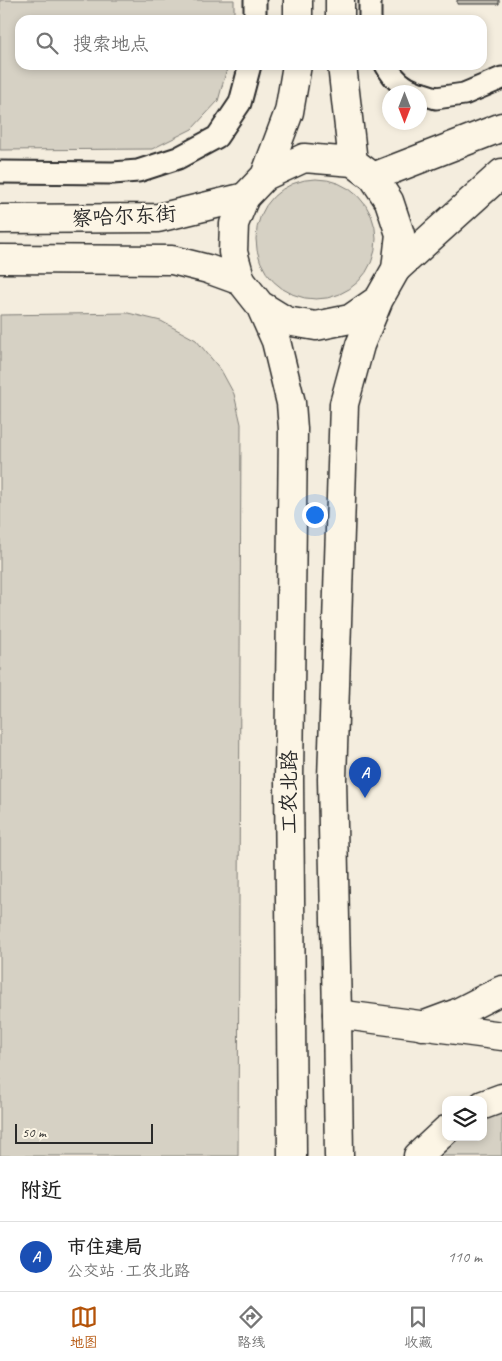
<!DOCTYPE html>
<html lang="zh">
<meta charset="utf-8">
<style>
body{margin:0;font-family:Caveat,"LXGW WenKai TC",sans-serif;background:#f6f6f6;color:#222}
.controls{position:absolute;right:15px;bottom:15px;display:grid;overflow:hidden;border-radius:10px;box-shadow:0 2px 8px #0003}
.controls button{width:45px;height:45px;display:grid;place-items:center;padding:0;border:0;border-bottom:1px solid #e0e0e0;background:#fff;color:#222;font:25px sans-serif}
.compass{position:absolute;left:382px;top:85px;width:45px;height:45px;border-radius:50%;background:#fff;box-shadow:0 2px 8px #0003;rotate:180deg}
.scale{position:absolute;left:15px;bottom:12px;width:138px;box-sizing:border-box;padding-left:5px;border:2px solid #2b2b2b;border-top:0;font-size:14px;line-height:18px;white-space:nowrap;color:#2b2b2b;-webkit-text-stroke:4px #fcf5e5;paint-order:stroke}
.you{position:absolute;left:314px;top:514px;width:18px;height:18px;margin:-12px;border:4px solid #fff;border-radius:50%;background:#1a73e8;box-shadow:0 0 0 8px #1a73e833}
.badge{display:grid;place-items:center;width:32px;height:32px;border-radius:50%;background:#b45309;color:#fff;font-size:16px;font-weight:700}
.pin{position:absolute;translate:-50% -41px;filter:drop-shadow(0 1px 2px #0008)}
.pin::after{content:'';position:absolute;top:26px;width:18px;height:15px;background:inherit;clip-path:polygon(0 0,100% 0,50% 100%)}
.list{margin:0;padding:0;list-style:none}
h2{display:flex;justify-content:space-between;align-items:center;height:65px;margin:0;padding:0 20px;font-size:21px}
h2 small{font-size:16px;font-weight:400;color:#767676}
.list li{display:grid;grid-template-columns:32px 1fr auto;gap:15px;align-items:center;box-sizing:border-box;height:70px;padding:0 20px;border-top:1px solid #e0e0e0}
.list b{display:block;font-size:19px;white-space:nowrap}
.list p{margin:0;font-size:16px;white-space:nowrap;color:#767676}
.list em{font-size:16px;font-style:normal;color:#767676}
.icon{flex:none;width:28px;height:28px;fill:none;stroke:currentColor;stroke-width:2;stroke-linecap:round;stroke-linejoin:round}
.map{position:relative;flex:none;width:502px;height:1156px;overflow:hidden}
.search{position:absolute;background:#fff;box-shadow:0 2px 8px #0003;left:15px;right:15px;top:15px;height:55px;display:flex;align-items:center;gap:12px;box-sizing:border-box;padding:0 18px;border-radius:15px;color:#767676;font-size:19px}
.sheet{height:135px;background:#fff}
nav{display:flex;justify-content:space-around;align-items:center;box-sizing:border-box;height:70px;border-top:1px solid #e0e0e0;background:#fff;font-size:14px;color:#767676}
nav a{display:grid;justify-items:center;gap:2px}
nav .on{color:#b45309}
.map>svg:first-child{display:block}
.green{fill:#d6d1c4;stroke:#807e78}
.building{fill:#c2bdb1;stroke:#2b2b2b}
.lines{fill:none;stroke-linecap:round;stroke-linejoin:round}
.street-casing{stroke:#2b2b2b;stroke-width:25}
.secondary-casing{stroke:#2b2b2b;stroke-width:31}
.primary-casing{stroke:#2b2b2b;stroke-width:31}
.highway-casing{stroke:#2b2b2b;stroke-width:31}
.street{stroke:#fcf5e5;stroke-width:21}
.secondary{stroke:#fcf5e5;stroke-width:28}
.primary{stroke:#fcf5e5;stroke-width:28}
.highway{stroke:#fcf5e5;stroke-width:28}
.labels{text-anchor:middle;stroke-width:4.5;stroke-linejoin:round;paint-order:stroke}
.street-label{font-size:21px;fill:#2b2b2b;stroke:#fcf5e5}
</style>
<div class="map">
<svg width="502" height="1156" viewBox="0 0 502 1156">
<rect width="100%" height="100%" fill="#f4edde"/>
<filter id="ink" filterUnits="userSpaceOnUse"><feTurbulence type="fractalNoise" baseFrequency=".02" numOctaves="2"/><feDisplacementMap in="SourceGraphic" scale="10" xChannelSelector="R" yChannelSelector="G"/><feConvolveMatrix kernelMatrix="1 2 1 2 8 2 1 2 1" color-interpolation-filters="sRGB"/></filter>
<g filter="url(#ink)">
<path class="green" d="M0,0H234V20H20V65H228L218,101L192,129L152,149L0,150Z
M256 239a60 60 0 1 1 120 0a60 60 0 1 1-120 0Z
M128,313L161,321L196,340L221,370L234,394L241,424L238,1156H0V315Z
M502,1111V1156H437L457,1137H483V1121Z"/>
<path class="building" d="M457,0H499V4H457Z"/>
<g class="lines">
<defs>
<path id="street" d="M255,0V20
M370,20V0
M386,65C393,78 403,88 417,92
M420,93L436,98L464,94L502,78
M0,172L113,173L138,171L178,158L217,137L240,103L250,65"/>
<path id="secondary" d="M373,177L502,127
M0,219L158,218L245,197
M0,259L172,260L208,269L241,281
M396,269L502,173
M422,1026L457,1013L502,990"/>
<path id="primary" d="M298,0V20
M340,20V0
M342,65L353,162
M304,158L353,162L373,177L389,201L400,234L396,269L379,299L350,319L316,326L286,321L260,305L241,281L233,252L234,224L245,197L265,176Z
M265,176L289,112L297,65
M260,305L276,341L291,403L293,429L289,780L291,1014
M337,1014L332,779L344,404L360,345L379,299"/>
<path id="highway" d="M291,1014L292,1156
M483,1105L502,1098
M339,1156L337,1014L502,1036
M418,1156L446,1130"/>
</defs>
<use href="#street" class="street-casing"/>
<use href="#secondary" class="secondary-casing"/>
<use href="#primary" class="primary-casing"/>
<use href="#highway" class="highway-casing"/>
<use href="#street" class="street"/>
<use href="#secondary" class="secondary"/>
<use href="#primary" class="primary"/>
<use href="#highway" class="highway"/>
</g>
</g>
<g class="labels">
<g class="street-label">
<text transform="translate(124 216) rotate(-3)" y="7">察哈尔东街</text>
<text transform="translate(289 792) rotate(-90)" y="7">工农北路</text>
</g>
</g>
</svg>
<div class="controls">
<button><svg class="icon" aria-label="layers" viewBox="0 0 24 24"><path d="M12 4l9 5-9 5-9-5zM3 14l9 5 9-5"/></svg></button>
</div>
<svg class="compass" viewBox="-18 -18 36 36"><path d="M0-13l5 13h-10z" fill="#e53935"/><path d="M0 13l5-13h-10z" fill="#767676"/></svg>
<div class="scale">50 m</div>
<div class="you"></div>
<div class="pin badge" style="left:365px;top:798px;background:#1a4fb4">A</div>
<div class="search"><svg class="icon" aria-label="search" viewBox="0 0 24 24"><circle cx="10" cy="10" r="6"/><path d="M15 15l6 6"/></svg>搜索地点</div>
</div>
<section class="sheet">
<h2>附近<small></small></h2>
<ul class="list">
<li><span class="badge" style="background:#1a4fb4">A</span><div><b>市住建局</b><p>公交站 · 工农北路</p></div><em>110 m</em></li>
</ul>
</section>
<nav>
<a class="on"><svg class="icon" aria-label="map" viewBox="0 0 24 24"><path d="M3 6l6-2 6 2 6-2v14l-6 2-6-2-6 2zM9 4v14M15 6v14"/></svg>地图</a>
<a><svg class="icon" aria-label="directions" viewBox="0 0 24 24"><path d="M12 3l9 9-9 9-9-9zM9 14v-3h6M13 9l2 2-2 2"/></svg>路线</a>
<a><svg class="icon" aria-label="saved" viewBox="0 0 24 24"><path d="M7 4h10v16l-5-4-5 4z"/></svg>收藏</a>
</nav>
